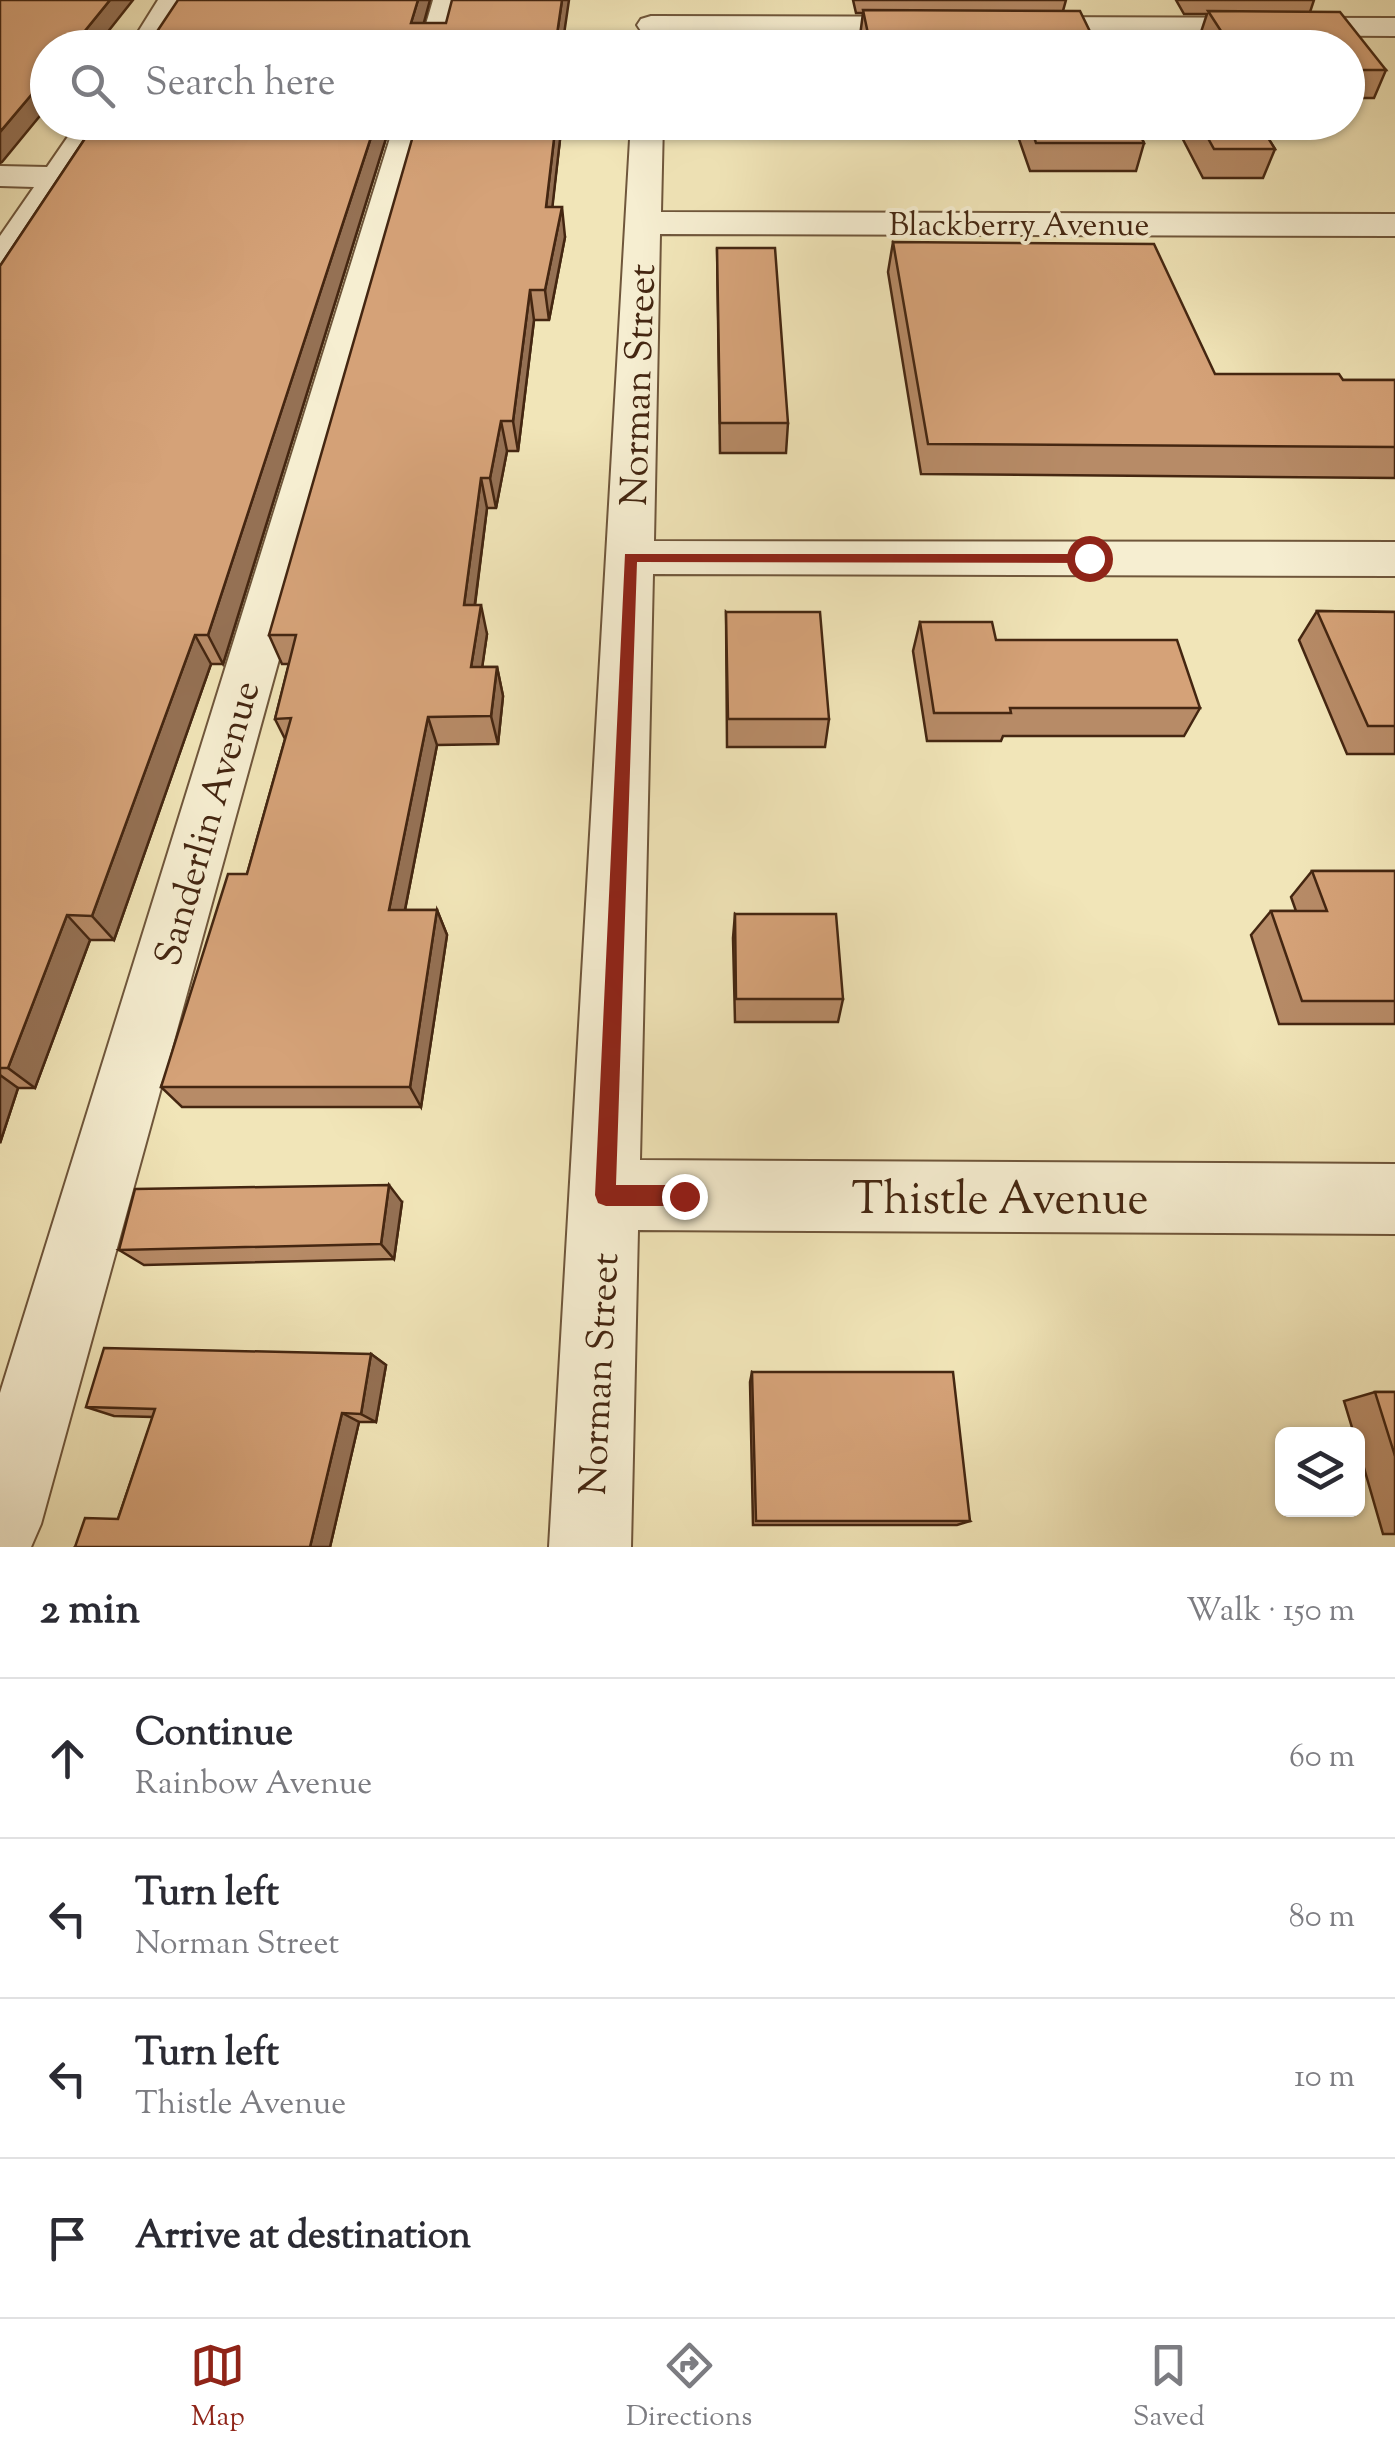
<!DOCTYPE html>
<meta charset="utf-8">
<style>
body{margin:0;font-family:"Sorts Mill Goudy",serif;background:#f2f2f3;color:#2b2b33}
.controls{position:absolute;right:30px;bottom:30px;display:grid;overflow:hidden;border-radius:15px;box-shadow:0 2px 8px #0004}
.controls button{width:90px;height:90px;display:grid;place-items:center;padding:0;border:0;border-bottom:2px solid #e1e1e2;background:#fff;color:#2b2b33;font:50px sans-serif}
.stop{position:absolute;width:30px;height:30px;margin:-22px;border:8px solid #8f2418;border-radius:50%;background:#fff}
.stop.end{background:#8f2418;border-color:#fff;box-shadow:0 2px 10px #0008}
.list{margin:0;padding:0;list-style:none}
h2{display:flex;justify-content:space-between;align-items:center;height:130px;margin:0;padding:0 40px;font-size:42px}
h2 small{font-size:32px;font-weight:400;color:#7c7c81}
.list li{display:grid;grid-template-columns:65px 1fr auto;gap:30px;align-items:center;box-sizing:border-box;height:160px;padding:0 40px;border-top:2px solid #e1e1e2}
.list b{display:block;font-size:38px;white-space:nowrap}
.list p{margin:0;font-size:32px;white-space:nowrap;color:#7c7c81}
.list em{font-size:32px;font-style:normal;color:#7c7c81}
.icon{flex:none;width:55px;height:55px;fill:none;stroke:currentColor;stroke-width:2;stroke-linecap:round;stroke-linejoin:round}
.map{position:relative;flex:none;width:1395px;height:1547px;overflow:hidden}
.search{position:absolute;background:#fff;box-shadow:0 2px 8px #0004;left:30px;right:30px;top:30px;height:110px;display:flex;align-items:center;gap:25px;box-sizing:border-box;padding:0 35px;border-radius:55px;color:#7c7c81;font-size:38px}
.sheet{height:770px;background:#fff}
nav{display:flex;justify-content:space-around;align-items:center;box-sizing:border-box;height:140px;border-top:2px solid #e1e1e2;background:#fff;font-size:28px;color:#7c7c81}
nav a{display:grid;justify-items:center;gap:5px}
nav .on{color:#8f2418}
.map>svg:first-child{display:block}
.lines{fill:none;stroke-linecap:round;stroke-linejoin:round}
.minor-casing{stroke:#6f563b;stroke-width:4}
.minor{fill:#f6eed1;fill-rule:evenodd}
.wall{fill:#b78b67;stroke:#442611;stroke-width:2.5}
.shaded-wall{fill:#957154;stroke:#442611;stroke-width:2.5}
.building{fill:#d5a278;stroke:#442611;stroke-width:2.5}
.route{fill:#8f2418}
.labels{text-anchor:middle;stroke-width:8;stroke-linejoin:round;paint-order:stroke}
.far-street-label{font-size:32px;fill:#442611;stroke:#f6eed1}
.street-label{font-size:38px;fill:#442611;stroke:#f6eed1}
.near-street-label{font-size:45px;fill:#442611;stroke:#f6eed1}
</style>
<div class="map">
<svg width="1395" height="1547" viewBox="0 0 1395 1547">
<rect width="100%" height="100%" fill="#f1e5b8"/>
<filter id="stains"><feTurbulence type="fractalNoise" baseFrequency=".002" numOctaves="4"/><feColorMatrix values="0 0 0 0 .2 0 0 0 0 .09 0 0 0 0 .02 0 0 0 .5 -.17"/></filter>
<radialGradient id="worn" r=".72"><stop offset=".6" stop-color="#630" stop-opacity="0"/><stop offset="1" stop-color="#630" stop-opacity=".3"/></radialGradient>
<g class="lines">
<defs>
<path id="minor" d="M158,0H186L157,48H128Z
M433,0H461L448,48H419Z
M651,16L1395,18V36L641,31L637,25L641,19Z
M78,122H110L13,271L0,274V236L34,187L0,186V166L47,167Z
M395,122H427L41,1524L31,1547H0V1393Z
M631,122H663L661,212L1395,214V236L660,234L654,541L1395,542V576L653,574L640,1160L1395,1164V1234L638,1230L631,1547H549Z"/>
</defs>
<use href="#minor" class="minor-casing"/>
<use href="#minor" class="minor"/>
</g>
<path class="wall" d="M853,0H1066L1063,11L1098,48H862L860,36L863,13H856Z
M1176,0H1314L1310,12L1386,70L1374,98H1348V48H1205L1199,38L1207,14H1184Z
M96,122H391L223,664H211L114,940H90L35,1088H18L0,1143V266Z
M562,122L552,207L565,237L549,320H534L518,451H507L496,508H487L475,605L487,634L482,667H497L503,696L498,744L437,745L405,910H437L447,935L421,1107H182L161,1087L247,874L285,739L275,719L289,664H282L269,635Z
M1013,122H1134L1144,143L1136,171H1030Z
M1179,122H1258L1275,149L1263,178H1203L1177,128Z
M893,242L1215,374L1343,380H1395V478L921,474L888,272Z
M717,248L788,423L786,453H720Z
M1317,611L1395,612V754H1347L1299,640Z
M726,612L829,719L825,747H727Z
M920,622L996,640L1200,708L1184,736H1003L1001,741H927L913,651Z
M1312,871H1395V1024H1279L1251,935L1271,911H1296L1291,897Z
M735,914L843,999L838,1022H735L733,938Z
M402,1202L394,1259L144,1265L119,1250Z
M371,1354L386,1365L376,1422H359L330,1547H75L118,1519L153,1417L114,1416L86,1407Z
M752,1372L970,1521L957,1525H753L750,1382Z
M1375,1392H1395V1534H1383L1358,1447V1434H1354L1344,1401Z"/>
<path class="shaded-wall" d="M110,0H133L95,48H71Z
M418,0H430L417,48L411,23Z
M562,0H569L562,48H555Z
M48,75V106L2,162L0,163V132Z
M376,122H391L223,664L208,635Z
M556,122H562L549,237L546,207Z
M562,207L565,237L549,320L545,290Z
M530,290L534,320L518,451L513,421Z
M501,421L507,451L496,508L490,478Z
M481,478L487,508L471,634L464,605Z
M481,605L487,634L478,696L471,667Z
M195,635L211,664L114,940L92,916Z
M497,667L503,696L498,744L491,716Z
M428,717L437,745L400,935L389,910Z
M437,910L447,935L421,1107L410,1087Z
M67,915L90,940L35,1088L8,1068Z
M0,1075L18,1088L0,1143Z
M389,1185L402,1202L394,1259L381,1244Z
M371,1354L386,1365L376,1422L361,1414Z
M342,1413L359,1422L330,1547H310Z"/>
<path class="building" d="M0,0H110L71,48H48V75L0,132Z
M178,0H418L411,23H446L452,0H562L555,48H146Z
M863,10L1080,11L1098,48H871Z
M1208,11L1340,12L1386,70H1348V48H1232Z
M96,122H376L208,635H195L92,916L67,915L8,1068H0V266Z
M417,122H556L546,207H562L545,290H530L513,421H501L490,478H481L464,605H481L471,667H497L491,716L428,717L389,910H437L410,1087H161L228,874H247L291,718L275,719L296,635H269Z
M1029,122H1134L1144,143H1036Z
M1199,122H1258L1275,149H1214Z
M893,242L1154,244L1215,374H1339L1343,380H1395V447L928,444Z
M717,248H775L788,423H720Z
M1317,611L1395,612V726H1368Z
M726,612H820L829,719H728Z
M920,622H992L996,640H1177L1200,708H1010L1011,713H934Z
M1312,871H1395V1001H1302L1271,911H1327Z
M735,914H836L843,999H736Z
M389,1185L381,1244L119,1250L135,1189Z
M104,1348L371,1354L361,1414L342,1413L310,1547H75L85,1518L118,1519L155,1409L86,1407Z
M752,1372H953L970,1521H756Z
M1375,1392H1395V1456Z"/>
<path class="route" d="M625,554H1089L1096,558L1089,563L637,562L616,1185H684L692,1188L695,1196L692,1203L684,1206H606L598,1203L595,1195Z"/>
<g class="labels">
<g class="far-street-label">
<text x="1019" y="235">Blackberry Avenue</text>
</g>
<g class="street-label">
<text transform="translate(637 385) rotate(-88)" y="13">Norman Street</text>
<text transform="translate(206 823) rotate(-74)" y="13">Sanderlin Avenue</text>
<text transform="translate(598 1374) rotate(-87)" y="13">Norman Street</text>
</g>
<g class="near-street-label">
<text x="1000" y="1213">Thistle Avenue</text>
</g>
</g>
<rect width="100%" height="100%" filter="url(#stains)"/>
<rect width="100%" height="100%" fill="url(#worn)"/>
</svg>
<div class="controls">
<button><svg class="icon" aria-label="layers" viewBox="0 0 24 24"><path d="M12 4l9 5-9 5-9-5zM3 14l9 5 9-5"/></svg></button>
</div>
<div class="stop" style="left:1089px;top:558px"></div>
<div class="stop end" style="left:684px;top:1196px"></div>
<div class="search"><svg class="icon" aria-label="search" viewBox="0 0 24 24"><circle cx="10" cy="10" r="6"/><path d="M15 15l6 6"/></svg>Search here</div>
</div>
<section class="sheet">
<h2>2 min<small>Walk · 150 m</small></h2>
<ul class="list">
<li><svg class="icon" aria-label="ahead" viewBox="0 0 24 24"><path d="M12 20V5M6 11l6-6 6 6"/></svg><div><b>Continue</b><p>Rainbow Avenue</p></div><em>60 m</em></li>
<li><svg class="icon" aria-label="left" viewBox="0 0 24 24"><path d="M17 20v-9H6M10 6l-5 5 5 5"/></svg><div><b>Turn left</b><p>Norman Street</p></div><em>80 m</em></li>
<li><svg class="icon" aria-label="left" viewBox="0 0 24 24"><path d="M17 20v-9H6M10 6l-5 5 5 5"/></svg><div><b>Turn left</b><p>Thistle Avenue</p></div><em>10 m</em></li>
<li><svg class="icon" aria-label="arrive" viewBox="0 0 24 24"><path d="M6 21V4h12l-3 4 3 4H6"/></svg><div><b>Arrive at destination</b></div></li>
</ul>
</section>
<nav>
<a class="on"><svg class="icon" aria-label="map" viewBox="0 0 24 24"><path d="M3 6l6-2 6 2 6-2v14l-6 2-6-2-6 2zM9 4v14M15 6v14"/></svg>Map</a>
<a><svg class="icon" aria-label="directions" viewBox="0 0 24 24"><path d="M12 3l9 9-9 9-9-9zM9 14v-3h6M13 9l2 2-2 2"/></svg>Directions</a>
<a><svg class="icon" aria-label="saved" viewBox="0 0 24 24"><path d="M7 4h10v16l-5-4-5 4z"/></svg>Saved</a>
</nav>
